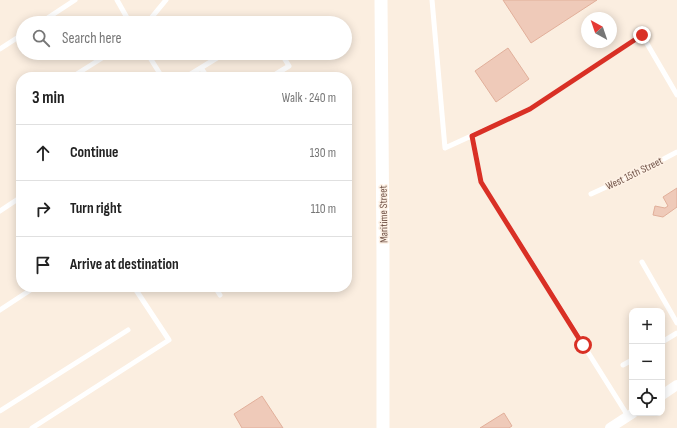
<!DOCTYPE html>
<meta charset="utf-8">
<style>
body{margin:0;font-family:"Sofia Sans Condensed",sans-serif;background:#f6f6f6;color:#222}
.controls{position:absolute;right:12px;bottom:12px;display:grid;overflow:hidden;border-radius:8px;box-shadow:0 2px 10px #0003}
.controls button{width:36px;height:36px;display:grid;place-items:center;padding:0;border:0;border-bottom:1px solid #e0e0e0;background:#fff;color:#222;font:20px sans-serif}
.compass{position:absolute;left:581px;top:12px;width:36px;height:36px;border-radius:50%;background:#fff;box-shadow:0 2px 10px #0003;rotate:320deg}
.stop{position:absolute;width:12px;height:12px;margin:-9px;border:3px solid #d93025;border-radius:50%;background:#fff}
.stop.end{background:#d93025;border-color:#fff;box-shadow:0 1px 4px #0008}
.list{margin:0;padding:0;list-style:none}
h2{display:flex;justify-content:space-between;align-items:center;height:52px;margin:0;padding:0 16px;font-size:17px}
h2 small{font-size:13px;font-weight:400;color:#767676}
.list li{display:grid;grid-template-columns:26px 1fr auto;gap:12px;align-items:center;box-sizing:border-box;height:56px;padding:0 16px;border-top:1px solid #e0e0e0}
.list b{display:block;font-size:15px;white-space:nowrap}
.list em{font-size:13px;font-style:normal;color:#767676}
.icon{flex:none;width:22px;height:22px;fill:none;stroke:currentColor;stroke-width:2;stroke-linecap:round;stroke-linejoin:round}
.map{position:relative;flex:none;width:677px;height:428px;overflow:hidden}
.search{position:absolute;background:#fff;box-shadow:0 2px 10px #0003;left:16px;top:16px;width:336px;height:44px;display:flex;align-items:center;gap:10px;box-sizing:border-box;padding:0 14px;border-radius:22px;color:#767676;font-size:15px}
.panel{position:absolute;background:#fff;box-shadow:0 2px 10px #0003;left:16px;top:72px;width:336px;height:220px;border-radius:16px}
.map>svg:first-child{display:block}
.building{fill:#efcab9;stroke:#e1af9a}
.lines{fill:none;stroke-linecap:round;stroke-linejoin:round}
.lane{stroke:#fff;stroke-width:5}
.street{stroke:#fff;stroke-width:10}
.secondary{stroke:#fff;stroke-width:13}
.route{stroke:#d93025;stroke-width:5}
.labels{text-anchor:middle;stroke-width:3;stroke-linejoin:round;paint-order:stroke}
.street-label{font-size:11px;fill:#715348;stroke:#fef2e6}
</style>
<div class="map">
<svg width="677" height="428" viewBox="0 0 677 428">
<rect width="100%" height="100%" fill="#fbeee0"/>
<path class="building" d="M503,0H597L531,43Z
M508,48L529,79L496,102L475,71Z
M677,188V207L663,217L653,215L655,206L665,208L668,206L663,197Z
M262,396L283,428H242L234,414Z
M504,413L512,426L509,428H480Z"/>
<g class="lines">
<path class="lane" d="M117,0L130,23
M432,0L445,148L530,109L642,35L677,95
M40,23L75,0
M147,23L166,0
M0,49L23,34
M147,53L162,77
M201,68L207,77
M72,77L110,53
M186,77L225,53
M271,77L289,66L281,53
M472,136L481,182L628,416
M591,194L639,172L677,152
M0,211L21,197
M642,262L677,323
M215,287L220,295
M0,310L35,287
M662,342L677,333
M623,365L632,360
M0,411L128,330
M32,428L169,340L134,287"/>
<path class="street" d="M662,395L677,385
M610,428L633,413"/>
<path class="secondary" d="M381,0L383,257V428"/>
</g>
<g class="lines">
<path class="route" d="M583,345L481,182L472,136L530,109L642,35"/>
</g>
<g class="labels">
<g class="street-label">
<text transform="translate(634 173) rotate(-26)" y="4">West 15th Street</text>
<text transform="translate(383 214) rotate(-91)" y="4">Maritime Street</text>
</g>
</g>
</svg>
<div class="controls">
<button>+</button>
<button>−</button>
<button><svg class="icon" aria-label="locate" viewBox="0 0 24 24"><circle cx="12" cy="12" r="6"/><path d="M12 2v4M12 18v4M2 12h4M18 12h4"/></svg></button>
</div>
<svg class="compass" viewBox="-18 -18 36 36"><path d="M0-13l5 13h-10z" fill="#e53935"/><path d="M0 13l5-13h-10z" fill="#767676"/></svg>
<div class="stop" style="left:583px;top:345px"></div>
<div class="stop end" style="left:642px;top:35px"></div>
<div class="search"><svg class="icon" aria-label="search" viewBox="0 0 24 24"><circle cx="10" cy="10" r="6"/><path d="M15 15l6 6"/></svg>Search here</div>
<section class="panel">
<h2>3 min<small>Walk · 240 m</small></h2>
<ul class="list">
<li><svg class="icon" aria-label="ahead" viewBox="0 0 24 24"><path d="M12 20V5M6 11l6-6 6 6"/></svg><div><b>Continue</b></div><em>130 m</em></li>
<li><svg class="icon" aria-label="right" viewBox="0 0 24 24"><path d="M7 20v-9h11M14 6l5 5-5 5"/></svg><div><b>Turn right</b></div><em>110 m</em></li>
<li><svg class="icon" aria-label="arrive" viewBox="0 0 24 24"><path d="M6 21V4h12l-3 4 3 4H6"/></svg><div><b>Arrive at destination</b></div></li>
</ul>
</section>
</div>
